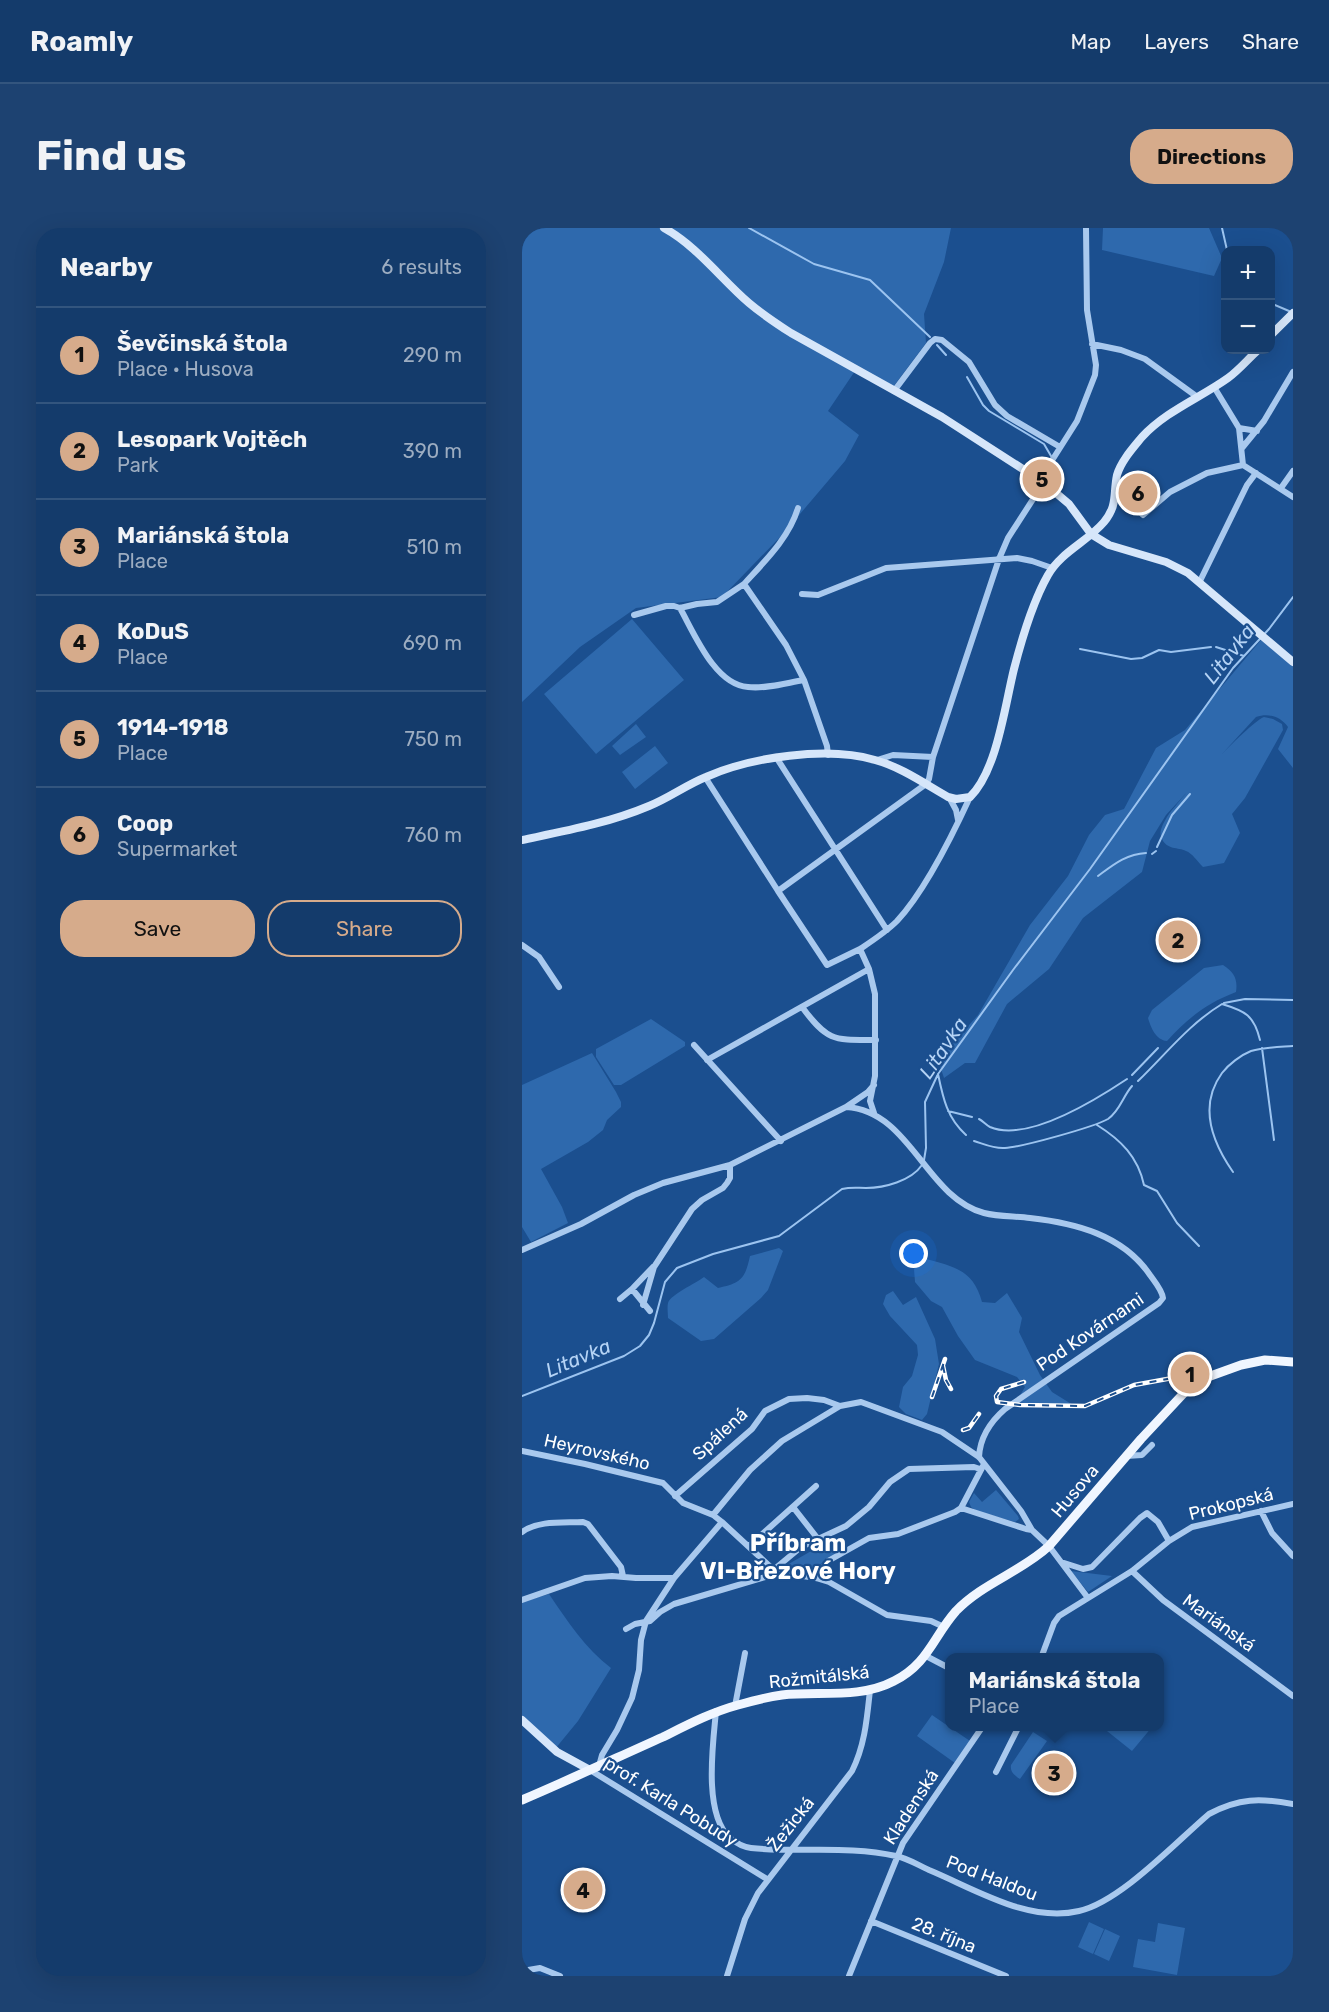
<!DOCTYPE html>
<meta charset="utf-8">
<style>
body{margin:0;font-family:Rubik,sans-serif;background:#1d4271;color:#f1f3f6}
.controls{position:absolute;right:18px;top:18px;display:grid;overflow:hidden;border-radius:12px;box-shadow:0 6px 24px #0002}
.controls button{width:54px;height:54px;display:grid;place-items:center;padding:0;border:0;border-bottom:2px solid #33557e;background:#143b6b;color:#f1f3f6;font:30px sans-serif}
.you{position:absolute;left:392px;top:1026px;width:21px;height:21px;margin:-15px;border:4px solid #fff;border-radius:50%;background:#1a73e8;box-shadow:0 0 0 9px #1a73e833}
.badge{display:grid;place-items:center;width:39px;height:39px;border-radius:50%;background:#d6ab8b;color:#111;font-size:20px;font-weight:700}
.pin{position:absolute;translate:-50% -50%;border:3px solid #fff;box-shadow:0 2px 6px #0006}
.popup{position:absolute;left:423px;top:1425px;width:219px;height:78px;box-sizing:border-box;display:grid;place-content:center;border-radius:12px;background:#143b6b;filter:drop-shadow(0 2px 4px #0005);font-size:20px;white-space:nowrap;color:#9dadc1}
.popup b{font-size:22px;color:#f1f3f6}
.popup::after{content:'';position:absolute;left:50%;top:100%;margin-left:-12px;border:12px solid transparent;border-top-color:#143b6b}
.list{margin:0;padding:0;list-style:none}
h2{display:flex;justify-content:space-between;align-items:center;height:78px;margin:0;padding:0 24px;font-size:26px}
h2 small{font-size:20px;font-weight:400;color:#9dadc1}
.list li{display:grid;grid-template-columns:39px 1fr auto;gap:18px;align-items:center;box-sizing:border-box;height:96px;padding:0 24px;border-top:2px solid #33557e}
.list b{display:block;font-size:22px;white-space:nowrap}
.list p{margin:0;font-size:20px;white-space:nowrap;color:#9dadc1}
.list em{font-size:20px;font-style:normal;color:#9dadc1}
.actions{display:flex;gap:12px;padding:18px 24px}
.actions a{flex:1;padding:14px 0;border:2px solid #d6ab8b;border-radius:24px;text-align:center;font-size:21px;color:#d6ab8b}
.actions .main{background:#d6ab8b;color:#111}
.map{position:relative;flex:none;width:771px;height:1748px;overflow:hidden;border-radius:24px}
header{display:flex;align-items:center;gap:36px;box-sizing:border-box;height:84px;padding:0 30px;background:#143b6b;border-bottom:2px solid #33557e}
header strong{font-size:28px}
nav{display:flex;gap:33px;margin-inline-start:auto;font-size:21px}
.intro{display:flex;align-items:center;justify-content:space-between;box-sizing:border-box;height:144px;padding:0 36px}
h1{margin:0;font-size:42px}
.button{padding:15px 27px;border-radius:24px;background:#d6ab8b;color:#111;font-size:21px;font-weight:700}
main{display:flex;gap:36px;padding:0 36px}
aside{flex:1;background:#143b6b;border-radius:24px;box-shadow:0 6px 24px #0002}
.map>svg:first-child{display:block}
.green{fill:#2e69ad}
.lines{fill:none;stroke-linecap:round;stroke-linejoin:round}
.stream{stroke:#9cc4f0;stroke-width:2}
.street{stroke:#a9c9ee;stroke-width:6}
.secondary{stroke:#d6e6fa;stroke-width:8}
.primary{stroke:#f0f6ff;stroke-width:9}
.rail-casing{stroke:#fff;stroke-width:4.5}
.rail{stroke:#1b4f8f;stroke-width:2;stroke-dasharray:7;stroke-linecap:butt}
.labels{text-anchor:middle;stroke-width:4.5;stroke-linejoin:round;paint-order:stroke}
.street-label{font-size:18px;fill:#fff;stroke:#1b4f8f}
.water-label{font-size:20px;font-style:italic;fill:#b5d3f5;stroke:#1b4f8f}
.district-label{font-size:24px;font-weight:bold;fill:#fff;stroke:#1b4f8f}
</style>
<header>
<strong>Roamly</strong>
<nav><a>Map</a><a>Layers</a><a>Share</a></nav>
</header>
<div class="intro"><h1>Find us</h1><a class="button">Directions</a></div>
<main>
<aside>
<h2>Nearby<small>6 results</small></h2>
<ul class="list">
<li><span class="badge">1</span><div><b>Ševčinská štola</b><p>Place · Husova</p></div><em>290 m</em></li>
<li><span class="badge">2</span><div><b>Lesopark Vojtěch</b><p>Park</p></div><em>390 m</em></li>
<li><span class="badge">3</span><div><b>Mariánská štola</b><p>Place</p></div><em>510 m</em></li>
<li><span class="badge">4</span><div><b>KoDuS</b><p>Place</p></div><em>690 m</em></li>
<li><span class="badge">5</span><div><b>1914-1918</b><p>Place</p></div><em>750 m</em></li>
<li><span class="badge">6</span><div><b>Coop</b><p>Supermarket</p></div><em>760 m</em></li>
</ul>
<div class="actions"><a class="main">Save</a><a>Share</a></div>
</aside>
<div class="map">
<svg width="771" height="1748" viewBox="0 0 771 1748">
<rect width="100%" height="100%" fill="#1b4f8f"/>
<path class="green" d="M0,0H429L422,34L402,86L404,115L371,159L335,140L306,183L337,207L323,233L261,306L200,369L114,380L58,419L0,474Z
M581,0H687L700,30L692,48L580,22Z
M110,391L162,452L74,526L22,466Z
M739,412L771,438V540L756,521L766,499C758,488 746,485 734,489L644,587L628,613L620,644L561,690L527,741L485,776L453,835H443L422,850L416,832L456,787L508,697L546,648L567,607L583,587L602,581L634,520L663,502Z
M742,489L751,491L760,496L761,502L723,570L710,586L718,605L702,635L681,639C676,634 670,625 664,623C656,619 645,622 640,611C636,604 641,596 645,589C656,572 725,496 742,489Z
M114,496L124,509L98,527L90,518Z
M133,518L146,535L113,561L100,544Z
M701,737C712,744 716,751 714,764C685,775 666,790 645,813C634,812 629,800 626,790L630,782L682,740Z
M129,791L163,814V818L99,857H92L74,829V821Z
M70,825L94,864L99,874V879L85,892L81,902L66,914L19,941L40,979L46,995L9,1014L0,999V857Z
M257,1020L261,1023L246,1062L239,1070L192,1111L179,1113L146,1090C146,1086 145,1079 146,1075C149,1066 173,1056 182,1049L196,1060C219,1055 223,1051 228,1028Z
M401,1030C432,1039 451,1041 460,1074L473,1075L485,1065L500,1090L497,1104L518,1147L530,1164L551,1177H518L494,1174L503,1159L495,1149L453,1132L436,1108L420,1079L409,1073L393,1054L392,1041Z
M371,1063L381,1077L394,1069L413,1111L417,1136L405,1186L400,1192L384,1186L377,1179L381,1159L390,1148L396,1127L395,1117L368,1088L361,1076L364,1067Z
M474,1262L496,1288L497,1291L493,1294L454,1283L449,1279L447,1274L452,1265L460,1274Z
M310,1311L317,1324L285,1345L258,1341Z
M549,1343L590,1348L566,1364Z
M27,1366C46,1394 63,1420 89,1440L56,1493L33,1521L0,1490V1374Z
M410,1487L448,1513L433,1535L395,1508Z
M580,1499L630,1498V1499L610,1523Z
M511,1504L525,1513L498,1551C492,1547 488,1544 489,1537Z
M567,1694L582,1701L571,1726L556,1719Z
M636,1695L663,1700L655,1747L611,1739L616,1711L633,1714Z
M583,1701L598,1708L587,1733L572,1726Z"/>
<g class="lines">
<path class="stream" d="M227,0L292,36L348,52L408,109
M700,0L705,22
M748,75L767,83
M415,117L424,127
M445,149L461,177L467,183L522,216L529,228
M694,419L722,428
M558,421L609,431L620,430L637,422L649,424L689,419
M635,619L650,587L668,566
M630,626L634,623
M576,648C591,637 604,626 624,625
M702,775L723,771L771,772
M740,820L752,912
M416,846C421,870 425,890 444,907
M610,847L636,820
M616,853C644,826 667,796 700,776C723,783 732,787 738,812
M426,883L450,889
M457,891C461,893 464,897 468,899C506,915 575,871 605,851
M575,897C599,912 616,929 622,957L635,963L655,995L677,1018
M452,913C462,916 472,921 483,920C500,919 572,899 586,891C598,883 601,868 610,858
M402,932L404,920L403,874L416,846L491,742L568,641L711,440L747,401L771,369
M711,944C690,914 676,878 700,845C707,836 719,827 729,823C743,819 757,819 771,818
M0,1168L102,1128L118,1118L127,1107L132,1095L143,1054L155,1040L191,1026L257,1008L320,961C329,959 335,960 344,960C362,960 389,953 400,937"/>
<path class="street" d="M570,116L599,122L623,131L674,168
M692,159L717,200L721,237
M372,163L408,115L413,111L420,112L447,134L473,177L485,188L538,219
M717,200L735,203
M720,220L742,193L771,144
M759,260L771,243
M594,263L609,274L621,287L648,264L685,245L721,237L771,269
M678,353L725,257L734,245
M222,356C243,333 267,310 276,280
M280,366L296,367L364,340L495,330L510,333L530,340
M158,380C172,405 193,457 226,459C244,461 264,455 282,452
M112,387L144,378H152L158,380L175,376L195,374L222,356L264,417L282,452L305,518L306,527
M254,529L365,702
M355,532L371,527L411,529
M183,549L256,663
M427,569L434,582L436,592
M0,717L17,729L37,759
M338,721L305,737L256,663L404,556L407,551L411,529L477,331L486,310L526,248L529,234L555,193L573,147L574,137L565,82L564,0
M280,779C306,814 312,812 354,812
M172,817L259,913
M185,832L347,741
M324,879C389,883 403,969 462,985C477,989 493,988 508,990C553,995 601,1007 628,1047C633,1054 640,1062 641,1070L637,1075L483,1181C468,1194 458,1209 457,1229
M352,885L348,873L353,848V766L347,741L338,721C350,713 364,704 375,693C402,664 431,606 448,569
M0,1022L59,996L112,967L141,955L208,937L324,879L346,864L352,857
M110,1061L128,1083
M98,1071L110,1061L131,1039
M121,1077L132,1039L170,981L180,972L201,960L205,955L208,950V937
M0,1223L63,1236L141,1255L161,1275L191,1287L200,1294L254,1344L294,1350L307,1354L365,1387L409,1393L422,1399
M604,1228L620,1227L630,1217
M153,1268L230,1201L243,1183L267,1171L285,1170L302,1172L318,1178
M271,1279L296,1311
M439,1280L504,1301L510,1302
M739,1283L750,1305L771,1328
M191,1287L228,1242L260,1213L318,1178L339,1174L420,1204L457,1229L499,1283L510,1302L527,1318L566,1370
M0,1304C17,1292 41,1295 61,1294L66,1296L99,1339L101,1348
M227,1318L294,1258
M539,1334L561,1341L570,1339L618,1290L625,1285L636,1294L647,1313
M610,1343L641,1372L771,1468
M294,1350L306,1333L347,1310L376,1306L433,1284L439,1280L461,1238
M0,1372L63,1350L90,1348L114,1350H152
M104,1401L113,1396L128,1393L138,1384L152,1376L243,1349L279,1319L324,1298L347,1279L368,1254L387,1241L452,1239L458,1241
M404,1428L427,1440
M519,1430L532,1395L537,1388L610,1343L647,1313L670,1299L771,1276
M213,1478L223,1425
M194,1483C191,1516 181,1586 208,1610C214,1615 221,1619 229,1620C276,1625 326,1617 374,1628C385,1630 396,1637 407,1642C453,1661 506,1695 557,1683C598,1674 654,1614 687,1586C717,1570 738,1570 771,1576
M77,1538L80,1527L95,1502L110,1470L117,1442L119,1412L124,1393L152,1350L200,1294
M68,1542L245,1651
M474,1544L497,1498
M349,1693L484,1748
M0,1743L18,1740L38,1748
M205,1748L223,1691L236,1665L330,1543C343,1517 345,1490 348,1462
M327,1748L381,1615L461,1498"/>
<path class="secondary" d="M142,0C175,18 199,51 227,75C240,86 255,96 269,105L420,189L521,254L547,276L569,306L587,317L644,334L666,345L771,434
M748,108L771,85
M0,612C43,603 87,595 127,578C147,570 164,557 184,549C229,529 305,518 353,532C379,539 403,556 426,569L434,571L448,569C475,543 483,477 492,441C500,410 510,375 526,347C539,324 565,314 582,294C596,277 591,266 595,247C599,233 611,220 620,209C644,183 678,170 706,150C717,142 726,131 736,122
M0,1492L35,1524L68,1542"/>
<path class="primary" d="M0,1572C47,1552 94,1530 141,1509C165,1497 190,1484 216,1477C230,1473 245,1469 260,1467C297,1463 338,1471 372,1453C406,1436 411,1409 434,1383C461,1355 499,1344 527,1318L619,1211L662,1165L683,1150L719,1137L743,1132L771,1134"/>
<defs>
<path id="rail" d="M421,1138L424,1152L429,1161
M502,1154L479,1161L474,1168L475,1174L498,1177L563,1178L612,1157L667,1147
M410,1169L423,1131
M441,1202L447,1200L457,1186"/>
</defs>
<use href="#rail" class="rail-casing"/>
<use href="#rail" class="rail"/>
</g>
<g class="labels">
<g class="street-label">
<text transform="translate(568 1104) rotate(-34)" y="6">Pod Kovárnami</text>
<text transform="translate(198 1206) rotate(-43)" y="6">Spálená</text>
<text transform="translate(75 1224) rotate(13)" y="6">Heyrovského</text>
<text transform="translate(553 1263) rotate(-50)" y="6">Husova</text>
<text transform="translate(709 1276) rotate(-14)" y="6">Prokopská</text>
<text transform="translate(697 1395) rotate(36)" y="6">Mariánská</text>
<text transform="translate(297 1449) rotate(-6)" y="6">Rožmitálská</text>
<text transform="translate(149 1574) rotate(32)" y="6">prof. Karla Pobudy</text>
<text transform="translate(389 1579) rotate(-57)" y="6">Kladenská</text>
<text transform="translate(269 1596) rotate(-52)" y="6">Žežická</text>
<text transform="translate(470 1650) rotate(21)" y="6">Pod Haldou</text>
<text transform="translate(422 1707) rotate(22)" y="6">28. října</text>
</g>
<g class="water-label">
<text transform="translate(707 426) rotate(-52)" y="7">Litavka</text>
<text transform="translate(421 820) rotate(-56)" y="7">Litavka</text>
<text transform="translate(56 1130) rotate(-23)" y="7">Litavka</text>
</g>
<g class="district-label">
<text x="276" y="1323">Příbram<tspan x="276" dy="28">VI-Březové Hory</tspan></text>
</g>
</g>
</svg>
<div class="controls">
<button>+</button>
<button>−</button>
</div>
<div class="you"></div>
<div class="pin badge" style="left:668px;top:1146px">1</div>
<div class="pin badge" style="left:656px;top:712px">2</div>
<div class="pin badge" style="left:532px;top:1545px">3</div>
<div class="popup"><b>Mariánská štola</b>Place</div>
<div class="pin badge" style="left:61px;top:1662px">4</div>
<div class="pin badge" style="left:520px;top:251px">5</div>
<div class="pin badge" style="left:616px;top:265px">6</div>
</div>
</main>
